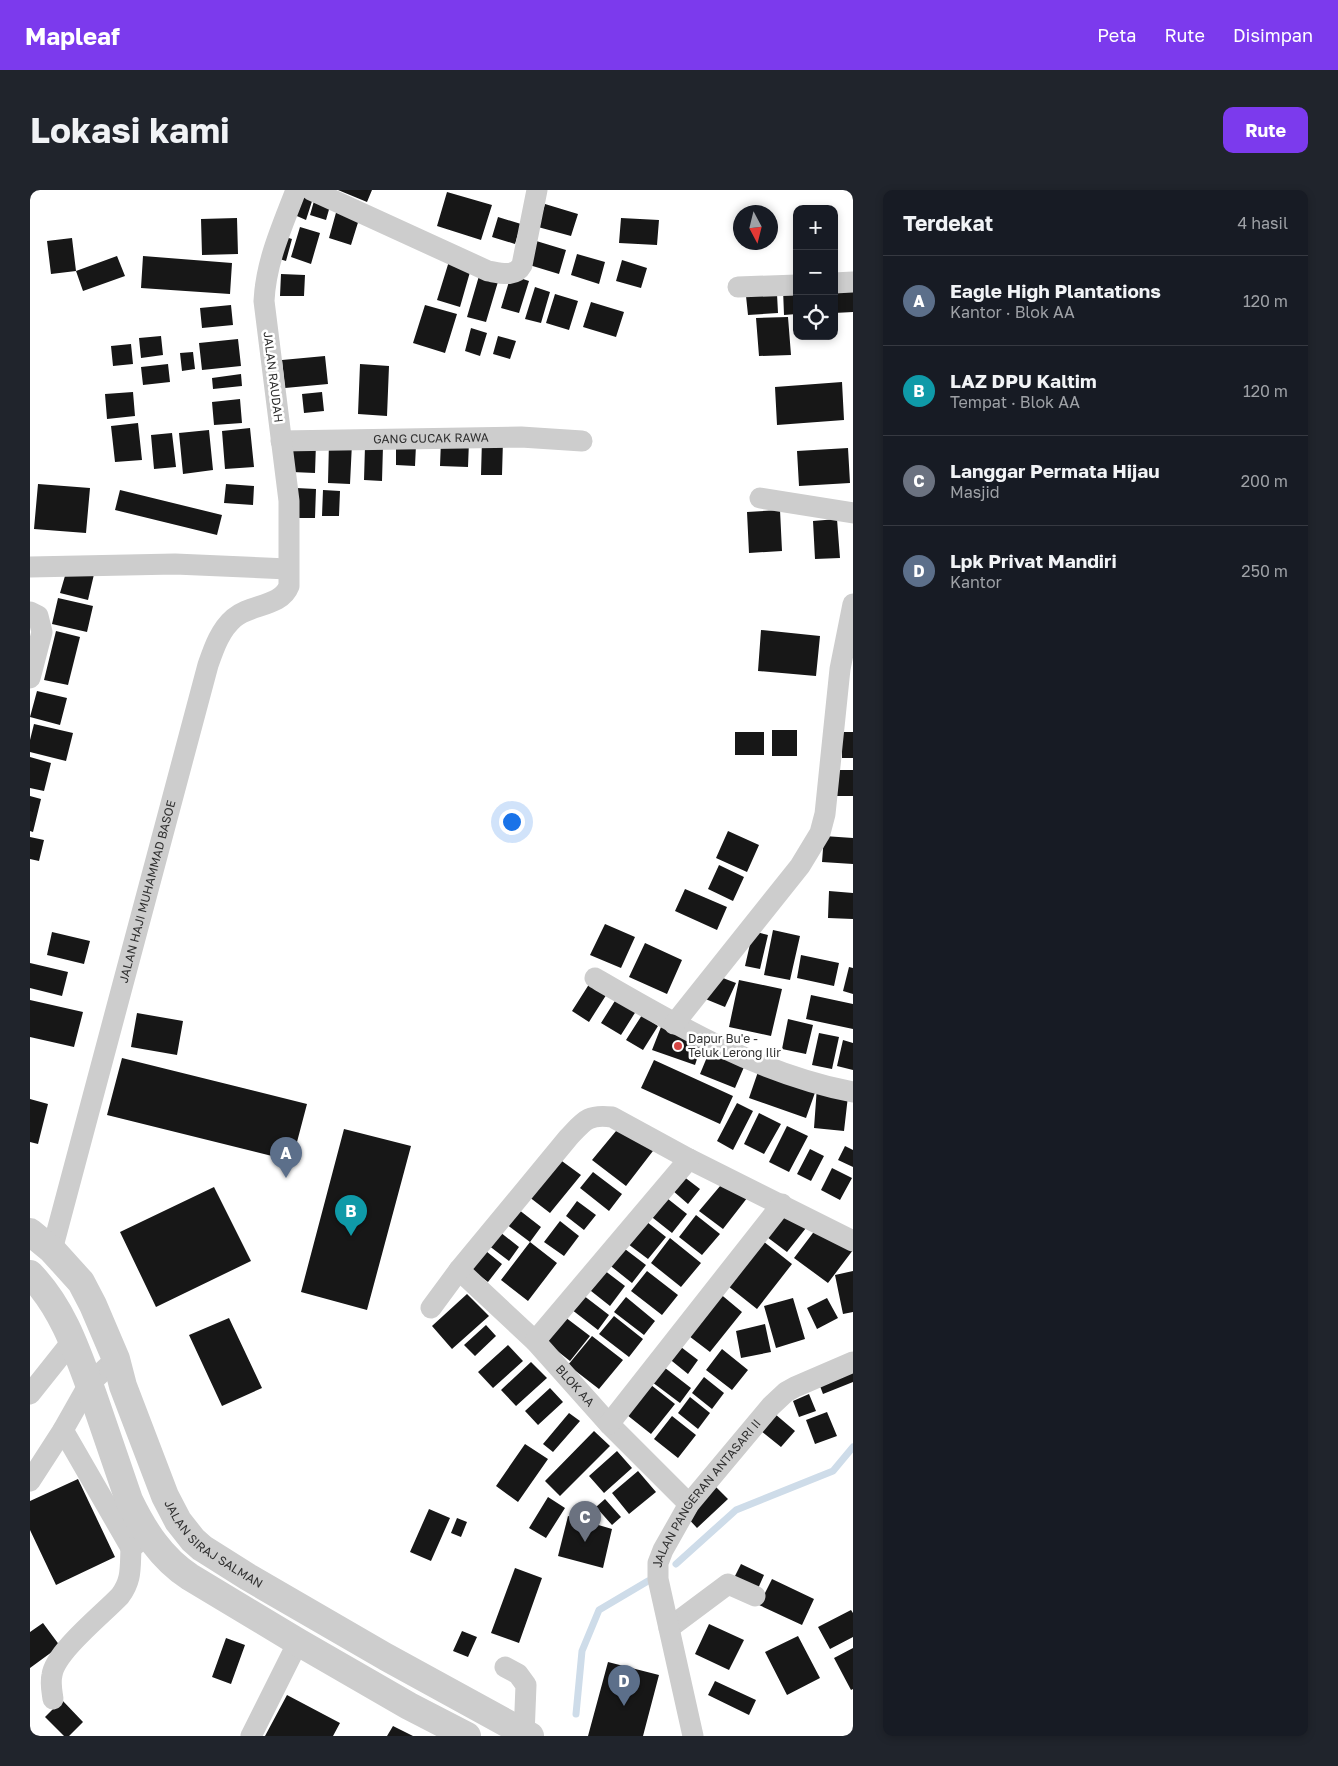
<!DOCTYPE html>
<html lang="id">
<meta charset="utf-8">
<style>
body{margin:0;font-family:"Golos Text",sans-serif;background:#20242c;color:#f1f3f6}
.controls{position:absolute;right:15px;top:15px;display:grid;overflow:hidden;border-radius:10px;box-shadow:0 2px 8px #0003}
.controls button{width:45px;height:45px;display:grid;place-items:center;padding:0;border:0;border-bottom:1px solid #363941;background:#171b24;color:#f1f3f6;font:25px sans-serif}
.compass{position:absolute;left:703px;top:15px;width:45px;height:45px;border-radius:50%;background:#171b24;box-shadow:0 2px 8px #0003;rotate:173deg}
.you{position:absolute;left:481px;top:631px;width:18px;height:18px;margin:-12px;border:4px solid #fff;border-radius:50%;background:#1a73e8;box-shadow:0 0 0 8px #1a73e833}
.badge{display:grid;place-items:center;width:32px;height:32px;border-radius:50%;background:#7c3aed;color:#fff;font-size:16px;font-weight:700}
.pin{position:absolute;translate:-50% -41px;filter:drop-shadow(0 1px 2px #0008)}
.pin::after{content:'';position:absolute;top:26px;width:18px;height:15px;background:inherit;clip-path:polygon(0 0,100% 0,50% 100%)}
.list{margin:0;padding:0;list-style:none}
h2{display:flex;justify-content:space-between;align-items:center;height:65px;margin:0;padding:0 20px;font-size:21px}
h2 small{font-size:16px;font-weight:400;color:#9ea1a6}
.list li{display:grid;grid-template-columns:32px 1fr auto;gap:15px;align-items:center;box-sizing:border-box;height:90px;padding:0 20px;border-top:1px solid #363941}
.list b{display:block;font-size:19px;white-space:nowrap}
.list p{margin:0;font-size:16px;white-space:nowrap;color:#9ea1a6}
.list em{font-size:16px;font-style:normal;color:#9ea1a6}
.icon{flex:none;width:28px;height:28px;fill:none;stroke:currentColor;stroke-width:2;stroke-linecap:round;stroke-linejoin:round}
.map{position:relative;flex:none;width:823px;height:1546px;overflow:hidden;border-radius:10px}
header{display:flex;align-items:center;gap:30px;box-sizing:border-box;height:70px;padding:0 25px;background:#7c3aed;color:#fff}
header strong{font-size:24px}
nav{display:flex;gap:28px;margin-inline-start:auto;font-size:18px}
.intro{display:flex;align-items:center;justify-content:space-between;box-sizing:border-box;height:120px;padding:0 30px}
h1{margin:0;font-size:35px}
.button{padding:12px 22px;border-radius:10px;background:#7c3aed;color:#fff;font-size:18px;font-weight:700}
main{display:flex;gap:30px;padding:0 30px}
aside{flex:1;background:#171b24;border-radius:10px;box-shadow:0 2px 8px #0003}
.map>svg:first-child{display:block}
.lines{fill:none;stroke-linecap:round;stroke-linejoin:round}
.stream{stroke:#cedce9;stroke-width:7}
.building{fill:#171717}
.minor{stroke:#cdcdcd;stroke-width:21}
.tertiary{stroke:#cdcdcd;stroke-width:28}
.poi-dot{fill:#d54644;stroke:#fff;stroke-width:2}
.labels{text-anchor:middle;stroke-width:5;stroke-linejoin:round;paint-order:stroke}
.street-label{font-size:12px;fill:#303030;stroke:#fff}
.poi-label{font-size:12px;fill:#303030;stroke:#fff;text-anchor:start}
</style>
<header>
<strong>Mapleaf</strong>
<nav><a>Peta</a><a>Rute</a><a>Disimpan</a></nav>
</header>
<div class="intro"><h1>Lokasi kami</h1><a class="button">Rute</a></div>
<main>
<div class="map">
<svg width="823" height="1546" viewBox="0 0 823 1546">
<rect width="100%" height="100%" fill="#fff"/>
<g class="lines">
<path class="stream" d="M646,1374L706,1320L803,1281L823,1257
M546,1524L552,1461L569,1420L618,1391"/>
</g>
<path class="building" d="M308,0H342L337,12Z
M268,1L284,5L276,30L260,23Z
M417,2L462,15L451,50L407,36Z
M284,11L300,16L296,30L280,25Z
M515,14L548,24L541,46L508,37Z
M307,19L330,26L321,55L299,48Z
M468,27L491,34L485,54L462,47Z
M207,28L208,64L172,65L171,29Z
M591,28L629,30L627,55L589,53Z
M270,37L290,43L281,74L261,67Z
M249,45L262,49L256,71L243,67Z
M42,48L46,81L21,84L17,51Z
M503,50L536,60L529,84L496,74Z
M547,64L575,72L569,94L541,85Z
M87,66L95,86L53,101L46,81Z
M113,66L202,73L200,104L111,98Z
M420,68L442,75L430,117L407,110Z
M592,70L617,78L611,98L586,91Z
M451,79L470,85L456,132L437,127Z
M251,84L275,85L274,106H250Z
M481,85L499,91L489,123L471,118Z
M823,95V122L804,123V96Z
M505,97L520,102L511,133L495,129Z
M767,98V124L754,125L753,99Z
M525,104L548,111L539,140L516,133Z
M747,104L748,123L718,125L716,106Z
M561,112L594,122L586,147L553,137Z
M201,115L203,135L172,138L170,118Z
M395,115L427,124L415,163L383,153Z
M758,127L761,165L729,166L726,128Z
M441,138L457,143L450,166L435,161Z
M131,146L133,165L111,168L109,148Z
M468,146L486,151L480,169L463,164Z
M208,149L211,176L172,180L169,153Z
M101,154L103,174L83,176L81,156Z
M163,162L165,179L152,181L150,163Z
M295,166L298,194L255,198L252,170Z
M138,174L140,192L113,195L111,177Z
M330,174L359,176L357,226L328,224Z
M211,184L212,196L183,199L182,188Z
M812,192L814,230L747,235L745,197Z
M103,202L105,226L77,229L75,204Z
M292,202L294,221L274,223L272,204Z
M210,209L212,233L184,235L182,212Z
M108,233L112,270L85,272L81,236Z
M220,238L224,277L195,279L192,241Z
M179,240L183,280L153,284L149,243Z
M142,243L146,277L124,279L121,245Z
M452,249L473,250L472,285H451Z
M411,250L439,251L438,277L410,276Z
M299,252L322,253L320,294L298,293Z
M263,253H286L285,283L262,282Z
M366,254L386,255L385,276L366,275Z
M335,256H353L352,291L334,290Z
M818,258L820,293L769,296L767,261Z
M8,294L60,298L56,343L4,339Z
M196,294L224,296L223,315L194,313Z
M266,298L286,299L285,328H265Z
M90,300L192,325L187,345L85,320Z
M293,300L310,301L309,326H292Z
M750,320L752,361L719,363L717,322Z
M807,329L810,368L785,369L783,331Z
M37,379L65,380L58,410L30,403Z
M28,408L63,416L57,442L22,434Z
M731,440L790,446L786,486L728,481Z
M26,441L50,447L38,495L14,490Z
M7,501L37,508L30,535L0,527Z
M4,534L43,543L36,571L0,562V550Z
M742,540H767V566H742Z
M705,542H734V565H705Z
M812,542H823V568H812Z
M0,567L21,573L14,601L0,598Z
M807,580H823V606H807Z
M0,606L11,609L3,642L0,641Z
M698,641L729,655L717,682L686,668Z
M794,646L823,648V674L792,672Z
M0,647L14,650L9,671L0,669Z
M689,675L714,687L703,711L678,699Z
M655,699L697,717L687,740L645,721Z
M799,701L823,703V729L798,728Z
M575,734L605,747L591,778L560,765Z
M743,740L770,746L760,790L734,785Z
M723,741L738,745L730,779L715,776Z
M22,742L60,751L54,774L17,765Z
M615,753L652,770L637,804L599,787Z
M771,765L809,773L804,796L767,788Z
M0,773L38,782L32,806L0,798Z
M819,777L823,778V804L813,801Z
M685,785L706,793L695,817L673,808Z
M563,788L580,799L559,832L542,821Z
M709,790L752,799L741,846L699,837Z
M781,805L823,814V839L776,829Z
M588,806L608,818L591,845L571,833Z
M0,810L53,822L44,857L0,847Z
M107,823L153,831L147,865L101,857Z
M612,825L628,836L613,860L596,850Z
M758,829L783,835L776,864L752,859Z
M631,837L673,851L665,875L622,860Z
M789,843L809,847L802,879L782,875Z
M813,850L823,853V880L807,876Z
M682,855L717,870L705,898L670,884Z
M92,868L277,914L262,971L77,925Z
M624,870L703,906L690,934L611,898Z
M730,876L787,897L776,928L719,908Z
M787,897L818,906L814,941L784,938Z
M0,909L18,914L8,954L0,952Z
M707,913L723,921L703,960L687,951Z
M729,923L751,934L734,964L714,954Z
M591,935L626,957L596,996L562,970Z
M757,936L778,946L759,982L739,972Z
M314,939L381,956L337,1120L271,1102Z
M815,956L823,960V977L808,970Z
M780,959L794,966L781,991L767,984Z
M525,966L551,985L520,1023L494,1003Z
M802,978L822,988L810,1010L791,1000Z
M563,982L592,1004L579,1021L550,998Z
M653,986L670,999L658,1014L642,1000Z
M696,989L721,1003L693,1039L669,1021Z
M184,997L221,1071L126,1117L90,1042Z
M633,1005L657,1024L642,1043L618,1024Z
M547,1011L566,1025L554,1040L536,1026Z
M484,1016L511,1037L500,1052L472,1031Z
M753,1020L776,1038L757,1062L733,1044Z
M666,1025L690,1044L672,1065L649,1047Z
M612,1028L636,1047L618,1069L594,1051Z
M530,1031L549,1046L534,1066L514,1052Z
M789,1035L823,1060L798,1093L764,1068Z
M465,1038L489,1057L479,1071L454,1052Z
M640,1048L671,1073L651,1097L621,1073Z
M729,1048L762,1074L727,1119L693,1092Z
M500,1052L527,1073L498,1111L471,1090Z
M591,1056L616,1075L602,1093L577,1073Z
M451,1057L472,1074L458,1092L435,1075Z
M570,1077L595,1096L580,1116L556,1097Z
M617,1081L648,1105L632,1125L601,1101Z
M823,1081V1122L813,1124L805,1085Z
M549,1102L579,1125L568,1140L537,1116Z
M688,1102L712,1122L680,1162L655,1143Z
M437,1104L459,1126L422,1159L402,1136Z
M596,1107L625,1131L614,1145L584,1122Z
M763,1108L775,1149L746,1158L734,1116Z
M797,1108L808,1128L787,1139L777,1118Z
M531,1124L560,1146L540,1171L511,1148Z
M584,1126L613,1149L599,1167L569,1144Z
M199,1128L232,1198L192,1216L159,1145Z
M735,1134L741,1162L711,1168L706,1141Z
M456,1135L466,1146L445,1166L434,1155Z
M562,1146L593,1170L569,1199L538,1175Z
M647,1154L668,1170L658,1184L637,1167Z
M478,1155L493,1171L463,1198L448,1182Z
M692,1159L718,1180L702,1200L676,1180Z
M501,1172L517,1188L486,1216L471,1200Z
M630,1174L661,1198L650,1213L618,1189Z
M823,1174V1192L793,1204L787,1188Z
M674,1187L694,1203L682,1219L662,1203Z
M616,1191L645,1214L621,1244L592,1221Z
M520,1198L533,1212L508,1235L495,1221Z
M779,1204L786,1221L769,1227L763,1211Z
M660,1207L680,1223L668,1239L648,1223Z
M797,1222L807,1246L785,1254L776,1230Z
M539,1223L550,1231L523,1262L513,1254Z
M745,1224L765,1241L751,1257L731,1241Z
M642,1226L666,1245L648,1268L624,1249Z
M564,1241L580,1256L530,1306L515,1291Z
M495,1254L518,1269L488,1312L466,1296Z
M587,1261L602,1278L574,1303L559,1286Z
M608,1281L626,1302L599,1324L582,1303Z
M48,1289L85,1367L26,1395L0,1340V1311Z
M685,1296L698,1309L667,1338L655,1325Z
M518,1307L535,1318L516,1348L499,1338Z
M575,1309L591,1327L582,1335L566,1317Z
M399,1319L420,1328L401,1371L380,1362Z
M538,1326L582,1339L573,1378L528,1366Z
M427,1328L437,1332L431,1347L421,1343Z
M711,1374L734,1385L726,1403L702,1392Z
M485,1378L512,1388L489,1453L461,1443Z
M742,1389L784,1409L772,1435L729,1415Z
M821,1420L823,1423V1447L800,1459L788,1437Z
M13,1433L30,1456L0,1478V1442Z
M679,1434L714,1450L699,1480L665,1464Z
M432,1441L447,1447L438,1467L423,1461Z
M768,1446L790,1488L757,1505L735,1462Z
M196,1448L215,1455L201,1494L182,1487Z
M823,1458V1499L821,1500L804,1468Z
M578,1472L629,1485L613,1546H558Z
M685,1491L726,1510L719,1525L678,1505Z
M257,1505L310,1533L303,1546H235Z
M32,1510L53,1532L39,1546H34L15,1527Z
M363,1536L383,1546H357Z"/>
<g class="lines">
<g class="minor">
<path d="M281,0L458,81C470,83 485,88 492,75L507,0"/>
<path d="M804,93L823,92"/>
<path d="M708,97L767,95"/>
<path id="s1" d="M251,251L491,247L552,251"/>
<path d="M730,308L823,323"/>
<path d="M0,377L145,374L258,379"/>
<path d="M0,422L8,426L12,442L0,488"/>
<path d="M565,788C646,835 729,884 823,902"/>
<path d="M644,834L770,676L790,643L795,624L810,479L823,414"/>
<path id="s2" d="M22,1060L178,475C184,458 190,440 204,428C220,414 251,417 259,396V311L234,111C236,71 252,37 266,0"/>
<path id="s3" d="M429,1080L505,1151L579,1234L659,1314"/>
<path d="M401,1118L429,1080L538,948C554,931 557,924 582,927L659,969L823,1051"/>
<path d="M505,1151L659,969"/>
<path d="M0,1204L43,1150"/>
<path d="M579,1234L752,1014"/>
<path d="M33,1240L59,1194L86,1169"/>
<path d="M0,1291L33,1240L101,1358L118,1345"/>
<path d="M639,1438L698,1394L725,1406"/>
<path d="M475,1477L488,1484L496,1495L494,1546"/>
<path d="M23,1509C22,1501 20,1493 22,1485C25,1462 73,1424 90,1406C102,1390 100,1378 101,1358"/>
<path d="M221,1546L268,1452"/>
<path id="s4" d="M663,1546L628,1389V1373L633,1360L659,1314L741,1216L756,1202L765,1197L823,1172"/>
</g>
<g class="tertiary">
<path id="s5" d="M0,1042L22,1060L51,1092L63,1115L86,1169L93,1196L135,1306L148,1331L163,1350L172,1358L218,1387L356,1467L500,1546"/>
<path d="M0,1084C33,1118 47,1161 63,1205C75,1240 87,1275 99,1310C114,1341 131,1368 160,1387L268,1452L379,1516L437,1546"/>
</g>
</g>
<circle class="poi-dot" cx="648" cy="856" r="5"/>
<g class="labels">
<g class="street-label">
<text transform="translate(243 187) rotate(83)" y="4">JALAN RAUDAH</text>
<text dy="4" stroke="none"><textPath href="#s1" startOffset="150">GANG CUCAK RAWA</textPath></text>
<text dy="4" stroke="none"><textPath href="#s2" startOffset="371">JALAN HAJI MUHAMMAD BASOE</textPath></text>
<text dy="4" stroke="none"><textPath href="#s3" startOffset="164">BLOK AA</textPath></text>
<text dy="4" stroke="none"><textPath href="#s4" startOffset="262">JALAN PANGERAN ANTASARI II</textPath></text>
<text dy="4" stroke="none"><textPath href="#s5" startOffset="372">JALAN SIRAJ SALMAN</textPath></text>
</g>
<g class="poi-label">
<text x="658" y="853">Dapur Bu'e -<tspan x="658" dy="14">Teluk Lerong Ilir</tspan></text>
</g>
</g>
</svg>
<div class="controls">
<button>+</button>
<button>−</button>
<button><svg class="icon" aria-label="locate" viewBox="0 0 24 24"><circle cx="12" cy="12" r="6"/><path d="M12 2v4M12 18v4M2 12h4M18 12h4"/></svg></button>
</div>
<svg class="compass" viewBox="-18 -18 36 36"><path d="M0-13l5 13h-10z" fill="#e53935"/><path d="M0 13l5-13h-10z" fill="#9ea1a6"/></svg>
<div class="you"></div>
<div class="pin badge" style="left:256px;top:988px;background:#5c6f8a">A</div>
<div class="pin badge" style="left:321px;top:1046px;background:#0f9aa8">B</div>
<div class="pin badge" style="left:555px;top:1352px;background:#6b7280">C</div>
<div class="pin badge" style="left:594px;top:1516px;background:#5c6f8a">D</div>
</div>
<aside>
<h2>Terdekat<small>4 hasil</small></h2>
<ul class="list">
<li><span class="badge" style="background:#5c6f8a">A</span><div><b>Eagle High Plantations</b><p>Kantor · Blok AA</p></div><em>120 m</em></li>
<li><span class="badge" style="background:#0f9aa8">B</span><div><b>LAZ DPU Kaltim</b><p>Tempat · Blok AA</p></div><em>120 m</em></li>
<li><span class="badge" style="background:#6b7280">C</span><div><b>Langgar Permata Hijau</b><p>Masjid</p></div><em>200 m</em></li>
<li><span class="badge" style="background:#5c6f8a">D</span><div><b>Lpk Privat Mandiri</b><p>Kantor</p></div><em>250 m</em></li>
</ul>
</aside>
</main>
